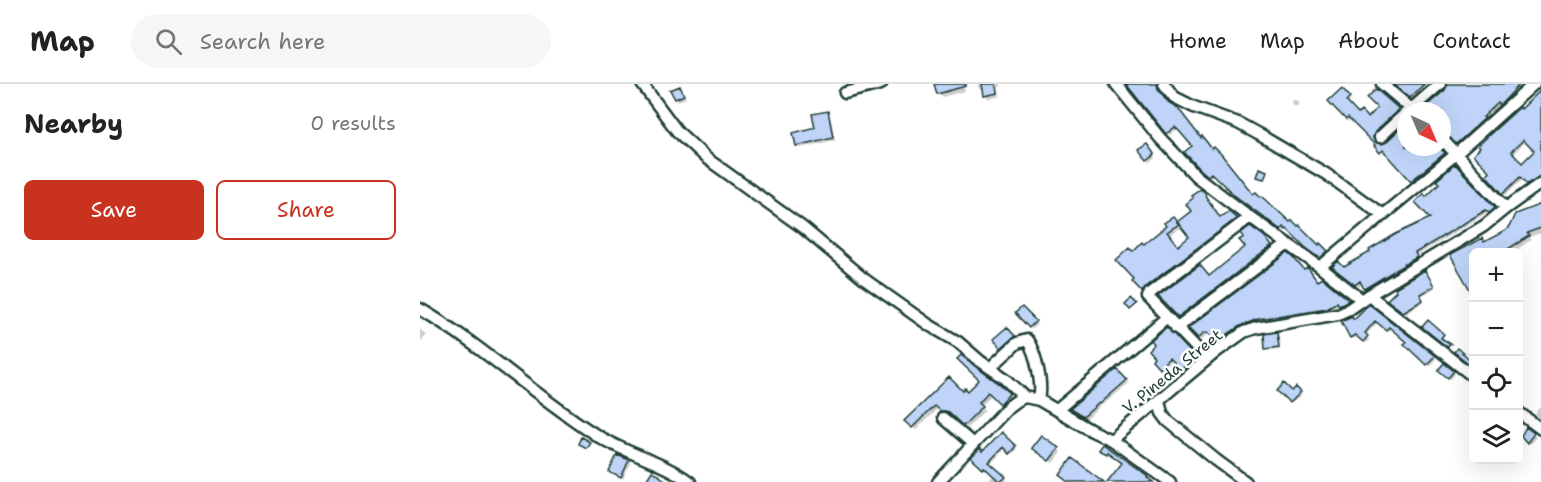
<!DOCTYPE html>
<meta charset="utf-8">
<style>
body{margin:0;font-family:"Shantell Sans",sans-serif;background:#f6f6f6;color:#222}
.controls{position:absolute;right:18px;bottom:18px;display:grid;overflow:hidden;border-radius:9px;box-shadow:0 6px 24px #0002}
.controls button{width:54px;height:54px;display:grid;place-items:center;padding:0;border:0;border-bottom:2px solid #e0e0e0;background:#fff;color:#222;font:30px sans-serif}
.compass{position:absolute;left:977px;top:18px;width:54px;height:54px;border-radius:50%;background:#fff;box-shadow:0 6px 24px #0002;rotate:136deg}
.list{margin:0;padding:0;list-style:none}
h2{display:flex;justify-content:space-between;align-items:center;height:78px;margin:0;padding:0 24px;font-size:26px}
h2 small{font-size:20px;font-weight:400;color:#767676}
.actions{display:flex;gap:12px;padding:18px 24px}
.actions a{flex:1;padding:14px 0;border:2px solid #c8321e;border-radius:9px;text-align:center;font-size:21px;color:#c8321e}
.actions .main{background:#c8321e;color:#fff}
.icon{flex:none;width:33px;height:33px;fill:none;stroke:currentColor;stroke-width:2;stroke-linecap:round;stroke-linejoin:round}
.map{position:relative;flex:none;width:1121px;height:398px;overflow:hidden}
header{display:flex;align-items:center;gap:36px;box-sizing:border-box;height:84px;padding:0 30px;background:#fff;border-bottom:2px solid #e0e0e0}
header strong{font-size:28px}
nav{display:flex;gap:33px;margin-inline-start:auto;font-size:21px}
.search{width:420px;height:54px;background:#f6f6f6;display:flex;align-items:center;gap:15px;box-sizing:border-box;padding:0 21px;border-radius:33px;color:#767676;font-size:22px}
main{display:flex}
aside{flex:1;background:#fff}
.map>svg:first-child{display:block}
.shadow{fill:#0003;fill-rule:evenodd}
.building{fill:#bfd4f8;stroke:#1f3d34;stroke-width:1.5;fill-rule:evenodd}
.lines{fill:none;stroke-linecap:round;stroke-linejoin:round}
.minor-casing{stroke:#1f3d34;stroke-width:15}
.minor{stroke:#fff;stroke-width:10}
.labels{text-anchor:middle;stroke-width:5;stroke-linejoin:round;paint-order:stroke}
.street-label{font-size:16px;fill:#1f3d34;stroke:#fff}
</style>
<header>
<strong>Map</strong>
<div class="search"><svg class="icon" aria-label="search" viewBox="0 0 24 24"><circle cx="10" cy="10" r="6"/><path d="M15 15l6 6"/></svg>Search here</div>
<nav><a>Home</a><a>Map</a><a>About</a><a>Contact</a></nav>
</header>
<main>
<aside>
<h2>Nearby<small>0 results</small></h2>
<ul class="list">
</ul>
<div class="actions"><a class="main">Save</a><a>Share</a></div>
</aside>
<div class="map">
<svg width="1121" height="398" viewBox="0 0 1121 398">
<rect width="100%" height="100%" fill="#fff"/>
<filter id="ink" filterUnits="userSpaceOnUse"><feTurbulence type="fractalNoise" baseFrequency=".0167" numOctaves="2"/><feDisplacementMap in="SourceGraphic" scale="12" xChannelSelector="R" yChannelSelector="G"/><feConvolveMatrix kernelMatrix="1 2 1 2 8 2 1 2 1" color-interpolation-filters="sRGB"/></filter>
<g filter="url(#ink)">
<path class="shadow" d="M516,0H543L545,7L522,13L519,9Z
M558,0H581V2L579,3L580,12L569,15L565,11L564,6H561L558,3Z
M708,0H737L739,8L748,19L834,112L899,163L900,161L909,170L903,175L889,165L870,146L869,147L866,144L864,147L818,113L794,90L791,93L785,88L774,62L758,44L750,51Z
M975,0H1011L994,16Z
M1031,0H1105L1083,22L1081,21L1065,37L1066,38L1040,61L1022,44V27H1011Z
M260,3L266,14L258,17L256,15Z
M922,6L931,16L927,20L938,32L948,36L960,24L956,7L980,29L957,51L954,58L956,60L986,63H1017L1026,73L995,99L967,67L964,70L931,36L929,38L910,17Z
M1121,8V94L1110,101L1104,94L1086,111L1068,91L1101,27ZM1106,57L1116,67L1102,81L1092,71Z
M872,16L879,17V22H873Z
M407,28L410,31L415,56L380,64L377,61L397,44Z
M729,64L736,74L730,79L721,67Z
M1035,82L1076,127L1072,130L1070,127L996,172L999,176L948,207L943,199L939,203L916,185H924L1012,134L1006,114Z
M780,106L787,112L788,117L801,135L809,129L818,137L725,209L714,197L713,169L773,128ZM762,142L771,154L759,163L748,152Z
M1121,121V149L1109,153L1111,156L1093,168H1054V208L1032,172L1065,160L1086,148Z
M847,157L854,165L761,235L740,213L790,194Z
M884,188L897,199L902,196L930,219L922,223L920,220L910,226L841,237L822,244L800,260L791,249L789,251L788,250L781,256L770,244Z
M1007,190L1015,204L1001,212L1004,218L986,229L969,216Z
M949,222L1016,275L1009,282L986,260L988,258L972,243L969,247L958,238L945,252L949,255L946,259L938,252L933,255L931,253L935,237Z
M602,225L617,240L612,245L597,229Z
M0,245L6,251L0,258Z
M587,245L596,255L584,265L575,255Z
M746,245L776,276L764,287L752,275L742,285L734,276Z
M857,250L859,252L860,265L849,266L847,264Z
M1024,281L1035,290L1031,295L1020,286Z
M697,287L709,299L683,321L682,320L667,335L652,325Z
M529,296L543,309H548L580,302L592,313L584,321L572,310L561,322L565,326L547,344L533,331L524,330L518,324L496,346L486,337Z
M876,305L882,311L872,319L859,307L872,309Z
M1121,323V335L1116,331V328Z
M1107,346L1116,353L1110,360L1103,352Z
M581,350L597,365L592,370L585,364L570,381L587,396L585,398H568L573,392L554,374L562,370Z
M638,365L641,368L633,379L617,367Z
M198,373L211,379L203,395L190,388Z"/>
<path class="building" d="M514,0H546V2L517,10Z
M562,0H576L578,9L564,12Z
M706,0H737L738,5L748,18L758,24L781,54L782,52L792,65L794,63L801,70L833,110L836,108L841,113L842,112L870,138L872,136L878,142L879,141L899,161L900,159L908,167L900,174L885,163L867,145L866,146L863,143L861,146L814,111L791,89L788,92L781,86L764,68L772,62L760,48L755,43L746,50Z
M974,0H1004L990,14Z
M1028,0H1100L1080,21L1078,19L1063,33L1065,34L1036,60L1022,46V27H1009L1005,23L1025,6Z
M260,2L264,11L255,15L250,6Z
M922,4L930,13L926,17L938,30L941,27L948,34L957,24L947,14L956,5L979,25L955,48L953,54L955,58L961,60L965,59L986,39V63H1019L1025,69L991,97L963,66L960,69L954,62L955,61L928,34L926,36L908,17Z
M1121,6V92L1107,100L1100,93L1083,110L1066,91L1069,87L1053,71L1060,64L1058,62L1068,52L1100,23L1101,25ZM1103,56L1114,67L1102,79L1091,68Z
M408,27L413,53L376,62L373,49L395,43L392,30Z
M727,60L735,71L727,77L718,66Z
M1035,80L1075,123L1069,128L1066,126L995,169L997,173L944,205L940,197L935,201L912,183L918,177L924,183L950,168L949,166L976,150L1010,134L995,118L1004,109L1006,112L1019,99L1016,97Z
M839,84L847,87L844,95L836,93Z
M780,105L786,109L785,110L786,113L800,133L809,127L817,134L725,203L722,208L712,197L714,195L696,176L710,163L713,167L722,158L724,160L746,142L744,139L753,133L759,140L747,148L758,162L769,153L757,138L771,127L766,120L773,114L771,111Z
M1121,120V144L1107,149L1109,152L1088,165L1090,168H1053V211L1030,171L1062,154L1064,158L1085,147L1089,143L1095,130Z
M830,142L844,152L852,162L758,233L738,212L780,181L789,192L825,163L819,156L824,153L821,149Z
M868,169L874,174L884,186L888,184L897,197L902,194L929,216L919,221L917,218L907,224L838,235L820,242L796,258L788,248L786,249L785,248L778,254L768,244Z
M1005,186L1014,202L1000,210L1003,216L983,228L967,216L976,207L975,204Z
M711,214L717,220L710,226L705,220Z
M949,220L1015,272L1006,281L984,260L986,258L969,243L966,246L955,237L945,249L948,252L943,258L935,251L930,254L921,237L932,232L934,235Z
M602,223L616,237L609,244L595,229Z
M1008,236L1024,250L1021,254L1031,260L1027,263L1002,243Z
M587,243L595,252L581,264L573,255Z
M747,243L775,273L760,286L749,274L739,284L732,276L734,273L728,266L734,260L731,256Z
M857,248L859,263L845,265L844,250Z
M1037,264L1053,278V283L1034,268Z
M541,271L556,283L581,301L590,309L580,320L568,308L559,318L563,322L543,342L528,328L524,327H520L514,322L492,344L484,337L529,293L543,307L545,304L548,307L559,296L537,275Z
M1024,279L1034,287L1028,294L1018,286Z
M697,285L707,296L690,311L680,320L679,319L663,333L650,325Z
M864,299L872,307L876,303L881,308L870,319L857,307Z
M1106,343L1114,349L1107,359L1101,352Z
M581,348L596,362L589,370L583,363L569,378L586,393L580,398L564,383L563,385L551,374L560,365L562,368Z
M621,351L639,364L629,377L611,364Z
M161,353L170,358L166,364L158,360Z
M682,360L728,392L727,393L733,398H687L702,379L687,368L686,370L678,366Z
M197,371L209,376L201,394L189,388Z
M652,374L684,398H649L640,391Z
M232,387L248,398H225Z"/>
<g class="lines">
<defs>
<path id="minor" d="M222,0L257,47L286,74L382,143L444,195L509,241L538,258L560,277L586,295L605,313
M696,0L740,54L776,92L830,133L900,183L942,216
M744,0L754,13L774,23L818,39L838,50L906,90L963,131
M962,0L994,27
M425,9L461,0
M989,27L1020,0
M960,53L986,29
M1022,55L1086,124
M900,183L1036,70L1114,0
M949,211L1054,293
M0,225C62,261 115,312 176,351C206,370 241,377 270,398
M756,244L868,160
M787,275L728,213L730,209L830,133
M570,284L597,259L607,256C616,268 623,301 619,316
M739,316L742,329L748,337L796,376L826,398
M637,326L746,234
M1098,328L1121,345
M523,334L553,360
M691,356L750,398
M518,398L588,323L596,317L605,313L619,316L672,347L691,356L796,268L824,248L836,244L918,230L929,225L949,211L1064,142L1086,124L1121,99"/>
</defs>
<use href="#minor" class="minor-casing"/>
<use href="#minor" class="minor"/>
</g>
</g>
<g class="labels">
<g class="street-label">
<text transform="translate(752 287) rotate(-39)" y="6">V. Pineda Street</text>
</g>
</g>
</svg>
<div class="controls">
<button>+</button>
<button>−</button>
<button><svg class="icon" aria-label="locate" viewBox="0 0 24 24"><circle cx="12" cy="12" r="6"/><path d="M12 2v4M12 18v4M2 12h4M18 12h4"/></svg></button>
<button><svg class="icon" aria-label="layers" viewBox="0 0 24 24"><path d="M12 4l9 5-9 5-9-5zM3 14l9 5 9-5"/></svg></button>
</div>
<svg class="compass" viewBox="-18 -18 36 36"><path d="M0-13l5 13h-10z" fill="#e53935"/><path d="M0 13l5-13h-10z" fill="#767676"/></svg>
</div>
</main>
